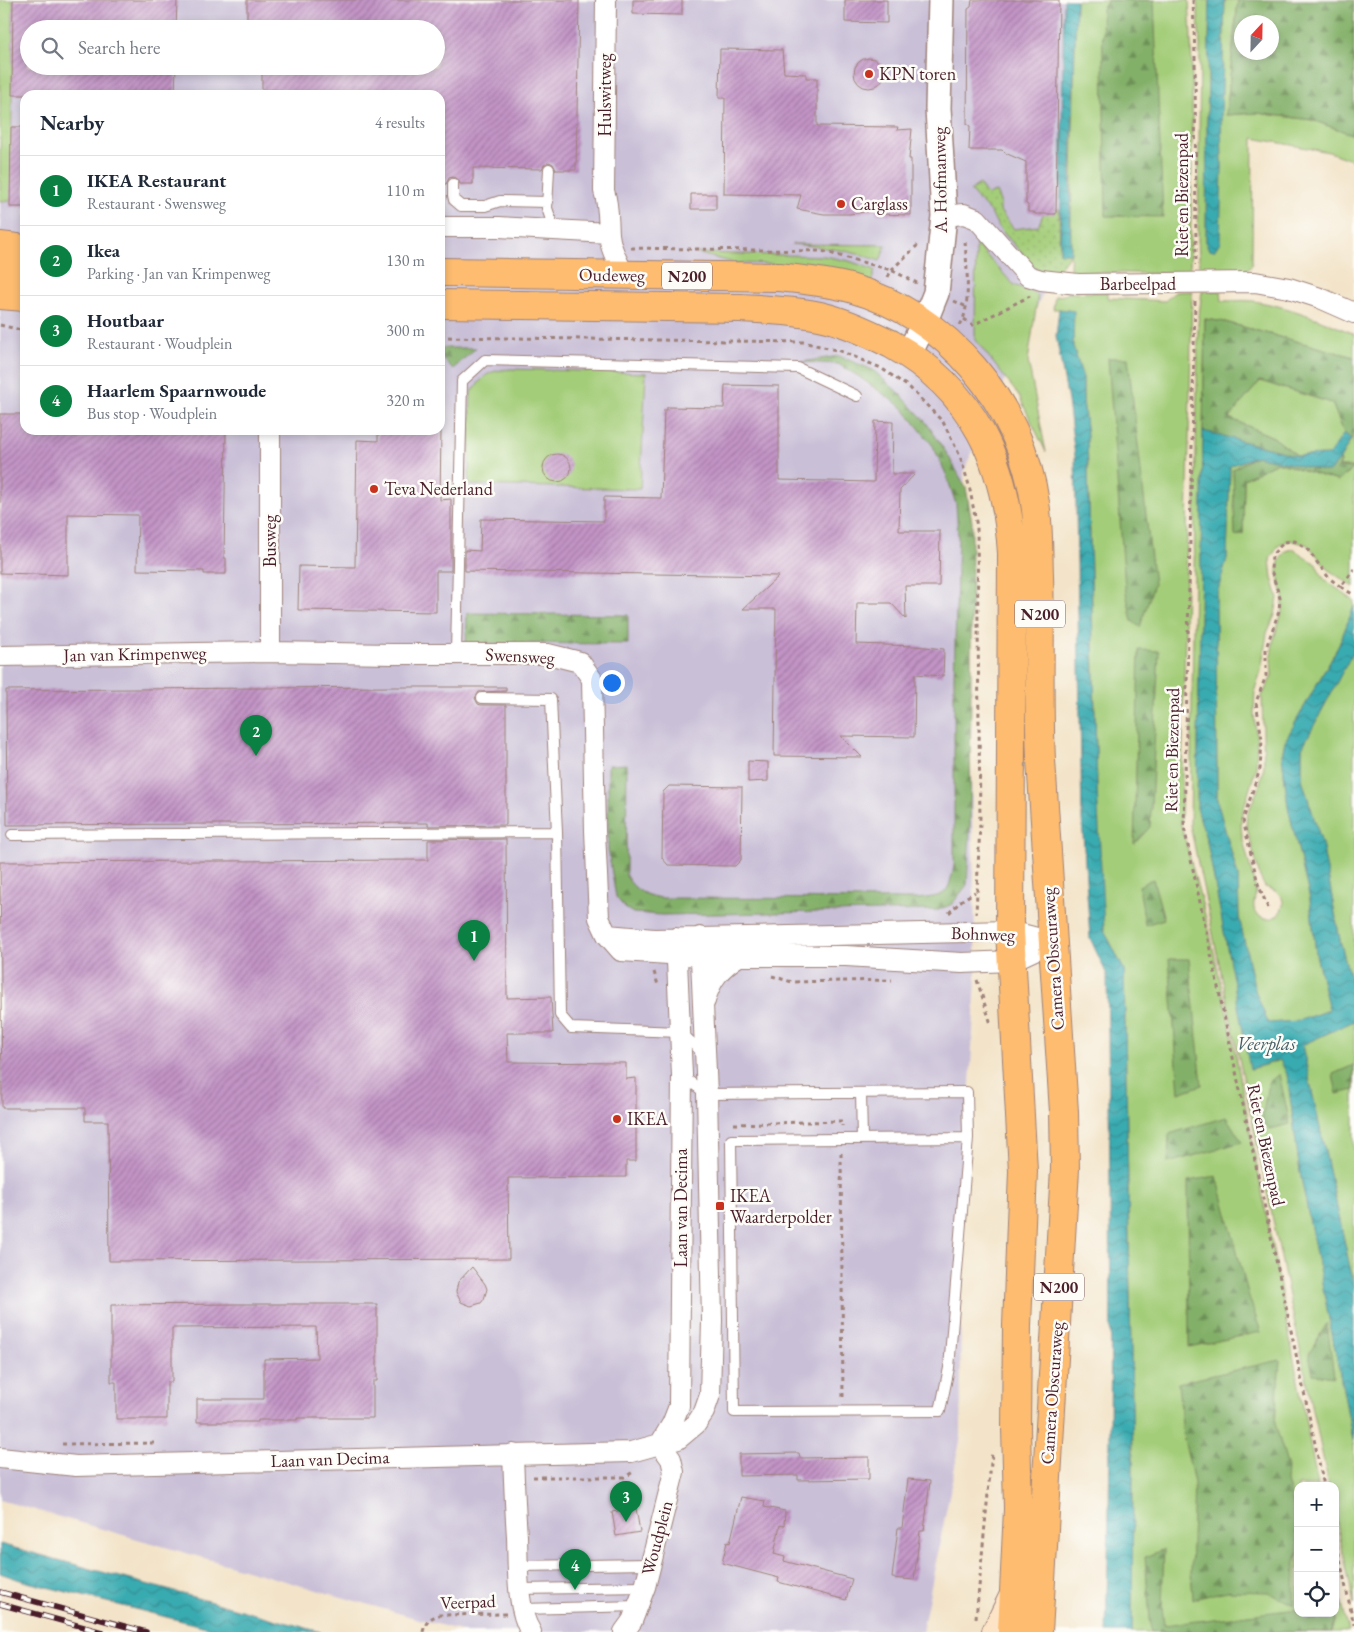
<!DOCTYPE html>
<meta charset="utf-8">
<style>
body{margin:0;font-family:"EB Garamond",serif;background:#f2f2f3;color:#1f2937}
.controls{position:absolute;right:15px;bottom:15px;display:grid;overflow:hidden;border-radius:10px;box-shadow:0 2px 8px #0003}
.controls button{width:45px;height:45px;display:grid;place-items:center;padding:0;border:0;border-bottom:1px solid #e0e1e3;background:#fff;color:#1f2937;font:25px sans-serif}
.compass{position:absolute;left:1234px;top:15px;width:45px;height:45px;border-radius:50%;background:#fff;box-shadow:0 2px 8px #0003;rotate:22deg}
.you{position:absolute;left:611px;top:682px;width:18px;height:18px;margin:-12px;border:4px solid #fff;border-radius:50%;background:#1a73e8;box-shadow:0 0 0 8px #1a73e833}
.badge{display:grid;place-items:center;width:32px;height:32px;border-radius:50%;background:#0b8043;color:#fff;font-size:16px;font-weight:700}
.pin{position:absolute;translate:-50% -41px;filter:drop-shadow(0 1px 2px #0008)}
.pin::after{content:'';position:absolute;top:26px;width:18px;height:15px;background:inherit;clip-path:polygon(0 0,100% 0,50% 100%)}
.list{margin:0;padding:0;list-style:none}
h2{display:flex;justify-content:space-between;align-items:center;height:65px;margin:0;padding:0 20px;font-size:21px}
h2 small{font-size:16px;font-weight:400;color:#747a83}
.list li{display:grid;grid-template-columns:32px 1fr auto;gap:15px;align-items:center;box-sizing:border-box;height:70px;padding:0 20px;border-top:1px solid #e0e1e3}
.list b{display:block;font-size:19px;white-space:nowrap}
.list p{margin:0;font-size:16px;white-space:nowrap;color:#747a83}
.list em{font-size:16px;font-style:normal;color:#747a83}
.icon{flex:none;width:28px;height:28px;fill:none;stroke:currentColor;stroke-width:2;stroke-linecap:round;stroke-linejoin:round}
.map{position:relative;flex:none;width:1354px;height:1632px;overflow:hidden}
.search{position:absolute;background:#fff;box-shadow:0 2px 8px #0003;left:20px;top:20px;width:425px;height:55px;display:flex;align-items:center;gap:12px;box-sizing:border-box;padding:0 18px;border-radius:28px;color:#747a83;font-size:19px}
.panel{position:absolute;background:#fff;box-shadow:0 2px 8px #0003;left:20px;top:90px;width:425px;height:345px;border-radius:15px}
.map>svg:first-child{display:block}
.industrial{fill:#c9bfd7;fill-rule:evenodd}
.green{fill:#a4cd79;stroke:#777652}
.forest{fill:url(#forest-firs);stroke:#66684a;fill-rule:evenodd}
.garden{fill:url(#garden-dots);stroke:#777652}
.water{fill:url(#water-waves);stroke:#42656e}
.building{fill:url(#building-hatch)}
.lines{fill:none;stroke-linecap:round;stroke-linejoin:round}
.service-casing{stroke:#9e827a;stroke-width:12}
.minor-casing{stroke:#9e827a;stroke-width:22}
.tertiary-casing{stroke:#9e827a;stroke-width:28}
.secondary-casing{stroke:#9e827a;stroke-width:30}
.primary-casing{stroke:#9e827a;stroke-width:30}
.path{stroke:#9e827a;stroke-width:3;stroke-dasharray:4 4;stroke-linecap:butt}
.service{stroke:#fff;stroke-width:10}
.minor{stroke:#fff;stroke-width:20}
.tertiary{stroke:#fff;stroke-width:25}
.secondary{stroke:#fee4c6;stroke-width:28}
.primary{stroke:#fdbc70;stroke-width:28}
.rail-casing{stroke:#4a1f2b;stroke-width:5.5}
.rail{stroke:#fdfcf7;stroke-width:4;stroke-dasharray:11;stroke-linecap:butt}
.poi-dot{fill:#c8321e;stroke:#fdfcf7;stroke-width:2}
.labels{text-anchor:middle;stroke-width:5;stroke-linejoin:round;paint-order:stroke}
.shield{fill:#fdfcf7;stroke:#806168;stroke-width:1}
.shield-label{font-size:16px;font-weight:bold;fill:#4a1f2b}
.poi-label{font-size:18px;fill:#4a1f2b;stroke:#fdfcf7;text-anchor:start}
.street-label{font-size:18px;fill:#4a1f2b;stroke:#fdfcf7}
.water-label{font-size:19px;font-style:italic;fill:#425e67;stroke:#fdfcf7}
</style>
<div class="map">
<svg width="1354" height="1632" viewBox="0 0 1354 1632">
<defs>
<pattern id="forest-firs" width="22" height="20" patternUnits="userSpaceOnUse" patternTransform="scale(1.25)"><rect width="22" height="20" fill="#83b069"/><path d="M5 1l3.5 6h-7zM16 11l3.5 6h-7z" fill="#6d8f57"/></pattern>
<pattern id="garden-dots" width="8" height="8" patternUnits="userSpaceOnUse" patternTransform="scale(1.25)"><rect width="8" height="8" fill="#a4cd79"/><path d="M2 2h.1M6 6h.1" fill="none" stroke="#8fb069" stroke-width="1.8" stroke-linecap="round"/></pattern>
<pattern id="water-waves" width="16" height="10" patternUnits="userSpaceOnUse" patternTransform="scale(1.25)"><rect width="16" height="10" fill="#39abb1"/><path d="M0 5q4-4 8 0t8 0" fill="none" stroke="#328b90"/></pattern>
<pattern id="building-hatch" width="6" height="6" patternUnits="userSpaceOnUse" patternTransform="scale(1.25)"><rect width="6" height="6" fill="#c294c6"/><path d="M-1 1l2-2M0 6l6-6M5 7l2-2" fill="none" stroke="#a078a1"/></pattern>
</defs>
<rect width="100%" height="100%" fill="#fdfcf7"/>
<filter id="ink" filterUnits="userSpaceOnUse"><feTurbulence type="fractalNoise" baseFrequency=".02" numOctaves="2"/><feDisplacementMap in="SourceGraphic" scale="10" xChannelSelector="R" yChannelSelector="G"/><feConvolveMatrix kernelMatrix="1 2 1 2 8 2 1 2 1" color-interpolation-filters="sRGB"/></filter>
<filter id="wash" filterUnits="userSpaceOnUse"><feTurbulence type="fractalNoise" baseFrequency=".0096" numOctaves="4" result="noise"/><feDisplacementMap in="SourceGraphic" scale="20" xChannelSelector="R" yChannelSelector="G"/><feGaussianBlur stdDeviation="1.12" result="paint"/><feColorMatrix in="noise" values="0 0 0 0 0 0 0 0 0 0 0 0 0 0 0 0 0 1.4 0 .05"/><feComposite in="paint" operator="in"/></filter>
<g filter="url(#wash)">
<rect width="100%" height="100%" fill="#f3e4c9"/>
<path class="industrial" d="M0,0H1067L1064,246L964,471L976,978L960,1261L961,1436L922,1632H465L0,1500ZM29,29H436V66H29ZM25,95H440V430H25Z"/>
<path class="green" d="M0,0H13L11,201H0Z
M1076,0H1189C1195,91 1191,183 1190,274L1070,272Z
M1197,0H1210L1207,121L1206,242L1209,250L1222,168L1221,115L1225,0H1238L1226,115L1257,113L1312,120L1354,135V161L1329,152L1253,138L1252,265L1244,272L1200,273L1198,241L1200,46Z
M792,244L886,245L880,261C851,250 822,247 792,244Z
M976,244L1014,285L1038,295L1028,361L1046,452L1019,396L975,339Z
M696,253L823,256L849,261L875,270L871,283L771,264L735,263Z
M1192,291L1181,824L1209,930L1234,1045L1318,1486H1298V1613H1335V1575L1349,1632H1132L1133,1459L1124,970L1104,930L1096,848L1097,788L1094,671L1087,437L1083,400V378L1073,346V311L1059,309H1053L1055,296L1065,295L1067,293L1108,292V298L1165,301L1175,292Z
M1202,291H1221L1222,301C1232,301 1243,300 1253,301C1288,306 1322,320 1354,334V357L1225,322L1205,319L1197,808L1207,842L1251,1069L1281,1060L1287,1074L1300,1172L1354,1445V1604L1335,1514V1486H1329L1190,825L1198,323Z
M511,369L646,373L640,489L469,485L471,393C485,374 487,371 511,369Z
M1260,381L1332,403L1344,433L1330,455L1298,456L1273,437L1229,418Z
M1354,435V467H1339L1341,462L1340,459Z
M1256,456L1233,469L1236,536L1243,534L1244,479L1277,462L1338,481L1354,468V587L1330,571L1308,545L1290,540L1279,545L1270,559L1272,578L1278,598L1275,615L1267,633L1261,671L1255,689L1254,713L1257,744L1256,768L1242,814L1241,824L1242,836L1256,890C1256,897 1251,906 1256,913C1272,933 1303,897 1265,887L1260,877L1246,824L1247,815L1259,787L1264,766L1262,696L1272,676L1271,658L1273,642L1283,608V596L1278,574L1279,561L1286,551L1293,549L1315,563L1324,579L1354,601V606L1339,645L1285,741L1282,755L1288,807L1310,899L1316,954L1329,1010L1298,1021L1267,1023L1255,990L1239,917L1238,876L1217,801L1216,597L1227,558L1230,466Z
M1354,650V994L1340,940L1322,844L1302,779V747Z
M1354,1021V1286L1302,1045Z"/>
<path class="forest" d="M1108,0H1154L1163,217L1106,216L1102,9Z
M1238,0H1354V135L1312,120L1257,113L1226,115ZM1242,22H1272V52H1242Z
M1205,319L1225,322L1354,357V435L1351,439L1344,433L1332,403L1260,381L1229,418L1273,437L1298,456L1203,431Z
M440,348H476L453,369L443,359Z
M839,356L873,370L900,394L926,422L949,457L966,488L972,522L970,830L967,885L952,904L939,910L662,915L633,913L625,908L616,897L608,850V765L627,764L626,876C635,891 646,896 662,898L916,899C947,896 948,895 954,865V678L958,536L956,504L946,474L933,446L903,408L858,376L838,364L802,362Z
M1108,358H1128L1154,584L1140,627L1132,621L1125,588Z
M1256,456L1329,472L1340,459L1341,462L1339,467L1354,468L1338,481L1277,462L1244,479L1243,534L1235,536L1233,469Z
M467,613L628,615V644L466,643Z
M1139,650L1159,651L1150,827L1134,844Z
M1153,879L1164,919L1145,925L1139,886Z
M1169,959H1189L1202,1085L1179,1093Z
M1354,1065V1090L1337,1094L1333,1074Z
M1279,1074L1290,1124L1270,1129L1262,1121L1268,1083Z
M1226,1117L1242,1142L1168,1163L1169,1134Z
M1217,1176L1249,1297L1261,1332L1189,1347L1188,1181Z
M1327,1323L1334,1377L1313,1374L1309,1354Z
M1280,1360L1275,1423L1288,1468L1287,1481L1298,1523V1558L1295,1561L1294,1605L1268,1592L1227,1591L1193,1599L1191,1572L1194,1483L1183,1435L1178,1383Z
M1164,1549L1162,1607L1164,1625L1298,1609V1613H1334L1336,1618L1332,1632H1151L1145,1557Z"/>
<path class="garden" d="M979,184L987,195L996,192L1000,201V211L1014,229L1038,226L1045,210L1059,209L1060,253H1071L1056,272L1036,269L1000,229L990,212L970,191Z"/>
<path class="water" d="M1064,0H1076L1070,205L1071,253H1060Z
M1210,0H1225L1221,115L1222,168L1220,242L1214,251L1209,250L1206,242L1207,121Z
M1059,309L1074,311L1073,346L1083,378V400L1087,437L1097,788L1104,930L1124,970L1133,1459L1132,1632H1106C1113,1413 1111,1194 1107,975L1090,938L1082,819L1075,456L1068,401L1056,336Z
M1203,431L1298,456L1329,455L1344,433L1351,439L1340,459L1329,472L1256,456L1230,466L1227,558L1216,597L1217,801L1238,876L1239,917L1255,990L1268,1023L1298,1021L1329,1010L1316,954L1310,899L1288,807L1282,755L1285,741L1339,645L1354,606V650L1302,748V779L1322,844L1340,940L1354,994V1021L1302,1045L1354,1286V1445L1300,1172L1287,1074L1280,1060L1250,1069L1207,842L1197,808Z
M0,1544L321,1632H226L23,1581L0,1573Z"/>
<g id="blocks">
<path class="building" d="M13,0H177L176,29H29V66H176L175,95H12Z
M247,0H579L576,170H556L553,164L549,162L544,165L542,169L473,168V184H460L459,180L453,177L449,178L446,184H440V95H433V93L393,92V95H280V90H262V66H436V29H247Z
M633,0H682V15L633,14Z
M845,0H887V23L845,22Z
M972,0H1059L1056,214H1035L1034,212H1028V205L1026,204V162L1005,153L1002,150H969L970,126L967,124L968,9L971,7Z
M720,49L782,50L784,73L806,74V78H817V126L898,127L897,130L912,129L909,159H911V215L877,214L876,210L850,214H824L797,209L801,195L724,194L725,98H719Z
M854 73a15 15 0 1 1 30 0a15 15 0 1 1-30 0Z
M11,127H25V207H10Z
M691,194H716V209H691Z
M725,385L779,386V480L874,482L875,421L893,422L892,474H915L900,490L899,531H940L939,586H905L906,619L891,603H857L856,644L915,646L944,649L943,676L915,674L914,737L841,736L862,757L774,756L776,609H743L779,576L465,571V550L480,551L481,519L604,521V497L661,498L664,410H667V407L724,408Z
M0,414H25V430H226L224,558H226V574H204V571L137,570L138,515L68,514V575L0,573Z
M378,430H441L440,500L451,499V571H436V612L298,610L299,566L355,567L357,440L378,441Z
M543 468a14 14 0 1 1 28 0a14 14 0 1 1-28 0Z
M393,687H506V691L479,692L475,698L478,704L481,705H506V825L428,826V823L7,825L6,690Z
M748,761L768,762V781L748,782Z
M669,786L742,787L741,860L735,866L668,865L662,858L663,792Z
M506,839L507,998L551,997L553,1033H507L508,1062L626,1063V1079L636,1078V1161H626V1177L508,1178L509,1259L109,1261L108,1121H85V1108H2L0,862L428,860V840Z
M472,1267L485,1284L487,1289L484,1299L481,1303L471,1306L461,1302L456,1292L458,1282Z
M236,1304H377V1381H373V1418H297V1420H258V1422H197V1399H264V1359L317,1358L316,1327L172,1328V1382H167V1419H116V1382H111V1305Z
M799,1453L800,1458L869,1457V1479L798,1480V1475L739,1476V1454Z
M908,1479L930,1481L924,1531H920L914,1580L892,1578L898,1528H902Z
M741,1497L765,1501L764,1507L785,1511L784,1526L780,1525L774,1554L785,1557L784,1561L852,1579L846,1600L778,1582L779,1578L722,1563L727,1542L730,1543Z
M636,1508L640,1532L616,1536L612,1512Z"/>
</g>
</g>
<g filter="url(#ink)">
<use href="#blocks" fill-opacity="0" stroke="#9e827a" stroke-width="1"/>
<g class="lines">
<defs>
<path id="service" d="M549,169L547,208L554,229
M453,184V195L454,200L461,206H485L500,201L548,202
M456,654L462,381L485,360L798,368L857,396
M482,698L551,699L557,832L560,1015L571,1028L680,1032L704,1054
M12,835L557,832
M682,1076L707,1094L967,1092L968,1138L949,1368L940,1411L734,1412L731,1140L968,1138
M861,1093L862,1139
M518,1566L650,1564
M520,1589L645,1587
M523,1609L638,1606"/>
<path id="minor" d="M606,0L604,191C609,206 608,219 609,234C610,249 618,262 624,275
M944,216L964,214L977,219L1028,276L1041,280L1078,284L1255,282L1289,288L1320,298L1354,313
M440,227H499L609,233
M270,430V652
M0,656L270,652L393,654H548L580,662L592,679L595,831L599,918L607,935L621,951L701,956H846L962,963L1011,961L1052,942
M607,935L654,939L1010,931L1052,942
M705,1001C710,980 721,967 739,956
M660,1444L672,1424L679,1406L682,1075L676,938
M513,1454C514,1482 515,1509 517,1536C518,1564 516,1609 531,1632
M0,1458L76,1466L631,1452L678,1439L696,1424L704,1412L710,1395L712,1320L707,1094L700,937
M624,1632L632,1621L645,1587L674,1472L671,1459L660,1444"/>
<path id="tertiary" d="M909,354L924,323L936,293L944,216L938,108L941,0"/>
<path id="secondary" d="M996,1632L1013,1597"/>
<path id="primary" d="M0,246L25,249
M0,268L25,269
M440,272L779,277C803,280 827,282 850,288C948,315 1021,404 1035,503C1039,526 1038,551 1039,575C1041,637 1038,698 1041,760L1064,1112L1065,1169L1038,1632
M0,295L25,297
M440,304L741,308C770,310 800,311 828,318C850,324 871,334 891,344C974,390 1006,462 1012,553L1010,931L1023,1171L1017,1326L1016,1428L1018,1509L1012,1632"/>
</defs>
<use href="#service" class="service-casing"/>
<use href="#minor" class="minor-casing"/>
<use href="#tertiary" class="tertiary-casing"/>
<use href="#secondary" class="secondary-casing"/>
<use href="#primary" class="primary-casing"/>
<path class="path" d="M1193,0L1195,57L1196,265
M631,248L822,251L891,270L917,283
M888,277L891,270L919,244
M954,301L967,307
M1195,301L1184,827L1324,1486
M964,319L973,325L1030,296
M0,325L25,331
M960,325C972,308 966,261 965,240
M440,337L803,342L840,351L881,368L910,388L943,422L960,456L969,485L977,527L980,823L976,914
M1341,587L1354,595
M1268,908L1258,884L1243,820L1260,769L1262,740L1256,702L1266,676V648L1279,611L1280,598L1271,570L1272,555L1284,542L1295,541L1308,550L1329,578L1341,587L1354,569
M949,913L962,900L975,892
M654,972L658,985
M772,976L792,982L892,980
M977,980L991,1024
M734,1124L842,1121V1126
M841,1153L843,1399
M62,1444L158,1443
M533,1477H625L633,1472
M1335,1537L1354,1625
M976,1618L992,1452
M423,1632C425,1623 430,1617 439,1615L506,1614"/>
<use href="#service" class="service"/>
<use href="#minor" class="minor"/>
<use href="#tertiary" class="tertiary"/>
<use href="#secondary" class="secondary"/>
<use href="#primary" class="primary"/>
<defs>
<path id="rail" d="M0,1592L146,1632
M0,1604L102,1632"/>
</defs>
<use href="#rail" class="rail-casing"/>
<use href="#rail" class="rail"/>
</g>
</g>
<g class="poi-dot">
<circle cx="869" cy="74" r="5"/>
<circle cx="841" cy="204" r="5"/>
<circle cx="374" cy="489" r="5"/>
<circle cx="617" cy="1119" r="5"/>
<rect x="715" y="1201" width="10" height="10" rx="2.5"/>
</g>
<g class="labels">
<g class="shield">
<rect x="662" y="262.5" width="50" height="27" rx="4"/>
<rect x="1015" y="600.5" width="50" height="27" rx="4"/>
<rect x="1034" y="1273.5" width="50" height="27" rx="4"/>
</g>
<g class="shield-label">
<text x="687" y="282">N200</text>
<text x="1040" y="620">N200</text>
<text x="1059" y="1293">N200</text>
</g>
<g class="poi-label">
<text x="879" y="80">KPN toren</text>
<text x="851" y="210">Carglass</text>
<text x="384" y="495">Teva Nederland</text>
<text x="627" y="1125">IKEA</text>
<text x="730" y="1202">IKEA<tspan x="730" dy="21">Waarderpolder</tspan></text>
</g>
<g class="street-label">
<text transform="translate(605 95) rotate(-90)" y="6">Hulswitweg</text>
<text transform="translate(940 180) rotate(-91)" y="6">A. Hofmanweg</text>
<text transform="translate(1182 195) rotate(-90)" y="6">Riet en Biezenpad</text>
<text transform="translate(612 275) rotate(1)" y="6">Oudeweg</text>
<text x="1138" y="290">Barbeelpad</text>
<text transform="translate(270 541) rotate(-90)" y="6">Busweg</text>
<text transform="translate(135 654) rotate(-1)" y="6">Jan van Krimpenweg</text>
<text transform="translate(520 656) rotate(3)" y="6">Swensweg</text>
<text transform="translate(1172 750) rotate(-89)" y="6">Riet en Biezenpad</text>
<text transform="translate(983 934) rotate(2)" y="6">Bohnweg</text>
<text transform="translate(1053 959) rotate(-94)" y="6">Camera Obscuraweg</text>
<text transform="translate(1266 1145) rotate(78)" y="6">Riet en Biezenpad</text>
<text transform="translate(681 1208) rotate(-90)" y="6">Laan van Decima</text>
<text transform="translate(1052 1393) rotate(-86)" y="6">Camera Obscuraweg</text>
<text transform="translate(330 1459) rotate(-2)" y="6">Laan van Decima</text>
<text transform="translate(657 1538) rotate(-75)" y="6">Woudplein</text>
<text transform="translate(468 1602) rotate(-2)" y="6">Veerpad</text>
</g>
<g class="water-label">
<text x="1266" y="1050">Veerplas</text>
</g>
</g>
</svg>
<div class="controls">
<button>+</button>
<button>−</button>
<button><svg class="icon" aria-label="locate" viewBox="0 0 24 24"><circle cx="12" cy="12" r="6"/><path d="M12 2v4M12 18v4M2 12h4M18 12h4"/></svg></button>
</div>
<svg class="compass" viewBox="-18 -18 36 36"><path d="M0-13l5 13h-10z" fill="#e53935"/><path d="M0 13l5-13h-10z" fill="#747a83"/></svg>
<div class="you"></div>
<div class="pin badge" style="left:474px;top:961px">1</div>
<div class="pin badge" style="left:256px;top:756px">2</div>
<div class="pin badge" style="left:626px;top:1522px">3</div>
<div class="pin badge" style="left:575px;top:1590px">4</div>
<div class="search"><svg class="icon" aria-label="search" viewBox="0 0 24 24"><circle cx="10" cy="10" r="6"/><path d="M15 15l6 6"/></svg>Search here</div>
<section class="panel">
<h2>Nearby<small>4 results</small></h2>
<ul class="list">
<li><span class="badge">1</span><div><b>IKEA Restaurant</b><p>Restaurant · Swensweg</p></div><em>110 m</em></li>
<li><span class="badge">2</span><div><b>Ikea</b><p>Parking · Jan van Krimpenweg</p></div><em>130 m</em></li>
<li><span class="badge">3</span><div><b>Houtbaar</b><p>Restaurant · Woudplein</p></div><em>300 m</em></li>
<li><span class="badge">4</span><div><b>Haarlem Spaarnwoude</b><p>Bus stop · Woudplein</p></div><em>320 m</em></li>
</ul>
</section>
</div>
